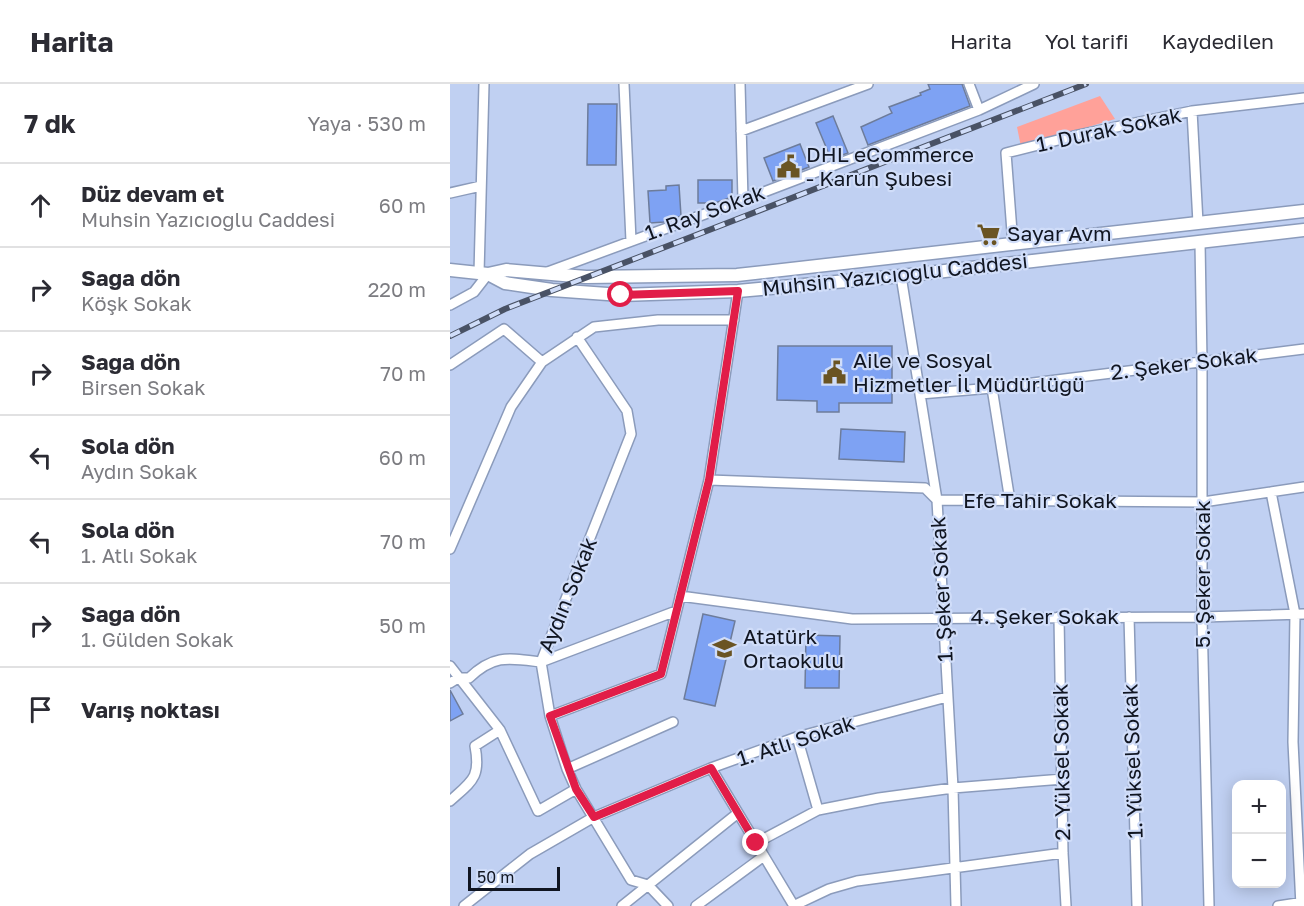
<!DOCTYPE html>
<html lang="tr">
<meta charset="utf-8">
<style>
body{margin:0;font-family:"Golos Text",sans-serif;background:#f7f7f7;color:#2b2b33}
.controls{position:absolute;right:18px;bottom:18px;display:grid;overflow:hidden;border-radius:12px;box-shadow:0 3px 15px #0003}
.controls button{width:54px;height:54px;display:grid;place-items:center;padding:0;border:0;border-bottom:2px solid #e1e1e2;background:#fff;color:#2b2b33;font:30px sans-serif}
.scale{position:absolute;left:18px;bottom:15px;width:92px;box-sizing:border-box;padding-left:6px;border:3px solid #101521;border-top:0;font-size:16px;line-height:21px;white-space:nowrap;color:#101521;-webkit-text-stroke:4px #d0ddf9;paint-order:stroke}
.stop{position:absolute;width:18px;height:18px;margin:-14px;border:4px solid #e11d48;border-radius:50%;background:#fff}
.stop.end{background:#e11d48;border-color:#fff;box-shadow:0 2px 6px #0008}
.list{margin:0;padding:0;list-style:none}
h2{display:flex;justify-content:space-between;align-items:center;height:78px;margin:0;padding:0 24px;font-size:26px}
h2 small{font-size:20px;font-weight:400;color:#7c7c81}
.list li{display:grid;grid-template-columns:39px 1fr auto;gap:18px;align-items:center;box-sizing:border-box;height:84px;padding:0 24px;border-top:2px solid #e1e1e2}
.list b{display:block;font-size:22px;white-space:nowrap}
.list p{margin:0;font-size:20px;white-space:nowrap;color:#7c7c81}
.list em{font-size:20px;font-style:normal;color:#7c7c81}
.icon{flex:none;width:33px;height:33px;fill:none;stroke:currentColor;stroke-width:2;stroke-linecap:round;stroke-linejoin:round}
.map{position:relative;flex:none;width:854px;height:822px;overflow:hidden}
header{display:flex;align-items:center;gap:36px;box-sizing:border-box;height:84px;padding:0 30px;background:#fff;border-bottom:2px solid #e1e1e2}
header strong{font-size:28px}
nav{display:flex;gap:33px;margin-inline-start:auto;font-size:21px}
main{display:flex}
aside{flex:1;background:#fff}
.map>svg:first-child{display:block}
.green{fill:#ffa199}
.building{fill:#7ea2f3;stroke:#6d7c9b;stroke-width:1.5}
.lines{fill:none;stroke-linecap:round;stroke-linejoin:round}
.minor-casing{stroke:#8b9bbb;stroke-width:12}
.tertiary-casing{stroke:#8b9bbb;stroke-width:15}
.minor{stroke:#fff;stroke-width:9}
.tertiary{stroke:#fff;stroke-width:12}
.rail-casing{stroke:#495265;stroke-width:6}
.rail{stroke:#d0ddf9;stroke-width:4;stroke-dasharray:11;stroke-linecap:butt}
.route{stroke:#e11d48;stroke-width:8}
.labels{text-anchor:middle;stroke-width:4.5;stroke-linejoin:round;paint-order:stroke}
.street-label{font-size:21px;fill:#101521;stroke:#d0ddf9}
.poi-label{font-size:21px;fill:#101521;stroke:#d0ddf9;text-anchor:start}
</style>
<header>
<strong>Harita</strong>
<nav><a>Harita</a><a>Yol tarifi</a><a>Kaydedilen</a></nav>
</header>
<main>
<aside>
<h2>7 dk<small>Yaya · 530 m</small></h2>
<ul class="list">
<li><svg class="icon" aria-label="ahead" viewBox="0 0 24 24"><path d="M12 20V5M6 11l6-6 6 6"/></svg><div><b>Düz devam et</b><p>Muhsin Yazıcıoğlu Caddesi</p></div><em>60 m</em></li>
<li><svg class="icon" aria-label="right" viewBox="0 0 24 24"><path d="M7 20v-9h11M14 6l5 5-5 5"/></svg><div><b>Sağa dön</b><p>Köşk Sokak</p></div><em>220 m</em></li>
<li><svg class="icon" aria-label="right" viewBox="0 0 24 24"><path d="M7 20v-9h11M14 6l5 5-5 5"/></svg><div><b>Sağa dön</b><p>Birsen Sokak</p></div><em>70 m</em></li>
<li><svg class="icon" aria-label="left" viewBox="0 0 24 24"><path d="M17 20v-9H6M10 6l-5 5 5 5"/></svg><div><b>Sola dön</b><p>Aydın Sokak</p></div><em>60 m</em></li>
<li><svg class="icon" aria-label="left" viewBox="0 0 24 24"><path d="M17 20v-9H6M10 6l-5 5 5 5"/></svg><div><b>Sola dön</b><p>1. Atlı Sokak</p></div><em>70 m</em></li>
<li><svg class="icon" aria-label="right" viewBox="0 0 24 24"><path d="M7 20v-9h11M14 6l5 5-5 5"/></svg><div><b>Sağa dön</b><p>1. Gülden Sokak</p></div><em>50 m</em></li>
<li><svg class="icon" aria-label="arrive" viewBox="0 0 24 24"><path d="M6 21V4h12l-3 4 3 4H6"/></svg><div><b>Varış noktası</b></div></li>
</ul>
</aside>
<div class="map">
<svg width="854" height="822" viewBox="0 0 854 822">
<rect width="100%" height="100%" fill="#c0d0f2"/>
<path class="green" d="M650,12L665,35L571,63L567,43Z"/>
<path class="building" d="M478,0H512L520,22L418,61L411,43L442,29L439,23L471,11L470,9L480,5Z
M138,20H167L166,81H137Z
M383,32L398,69L381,75L366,39Z
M350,60L359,83L323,97L314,74Z
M248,96H282V113L265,119H248Z
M229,101L231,132L214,138L200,139L198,107L216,106V102Z
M328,262H442V319H389V328H367V317L327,316Z
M391,345L455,348L454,378L389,375Z
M253,530L285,537L265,622L234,615Z
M356,551L390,552L389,604H355Z
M0,606L13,630L0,637Z"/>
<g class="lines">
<defs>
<path id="minor" d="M174,0L181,157
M290,0L293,116
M519,0L529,26
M742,27L748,139
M291,47L418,0
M0,109L31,102
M750,158L752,278V533L759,822
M563,161L556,69L628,51L742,27L854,14
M29,189L34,0
M95,189L293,116L529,26L584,0
M451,192L487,416L503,704L506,822
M0,221L24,208L38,190
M127,253L177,327L181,350L91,578L100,632L117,685L126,705L181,796L198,801L218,822
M0,281L54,245L92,278
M542,304L560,417
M470,310L542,304L854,265
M259,396L475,404L487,416L753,418L854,403
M821,408L845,530L843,658L851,822
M0,465L61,323L92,278L144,243L208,236H284
M230,512L402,535L752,533L854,530
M609,533L613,769L616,822
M679,533L687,822
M0,582L50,646L88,727L126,705
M0,599L8,594H19C44,570 59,574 91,578L226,527
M100,632L211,590L259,396L288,207
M347,653L368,726
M261,684L344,822
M117,685L223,638
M0,717C22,697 31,694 25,662L50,646
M306,759L368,726L429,714L503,704L613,695
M14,822L80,770L144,733L261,684L347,653L497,613
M172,822L288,729
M246,822L314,772
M343,822L379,805L407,797L613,769
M828,822L854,818"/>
<path id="tertiary" d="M0,186L38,190L56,186L136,193L287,191L854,127
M38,190L55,199L102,206L171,211L288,207L451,192L854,146"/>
</defs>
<use href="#minor" class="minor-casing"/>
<use href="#tertiary" class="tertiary-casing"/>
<use href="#minor" class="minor"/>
<use href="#tertiary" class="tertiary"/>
<defs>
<path id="rail" d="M0,252L55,225L636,0"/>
</defs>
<use href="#rail" class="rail-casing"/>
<use href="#rail" class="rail"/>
</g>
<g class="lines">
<path class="route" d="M171,211L288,207L259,396L211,590L100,632L126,705L144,733L261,684L306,759"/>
</g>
<defs>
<symbol id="civic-bare" viewBox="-9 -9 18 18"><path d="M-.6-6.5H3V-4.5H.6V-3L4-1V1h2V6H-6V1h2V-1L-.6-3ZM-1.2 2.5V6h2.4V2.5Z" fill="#6a5423" stroke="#d0ddf9" stroke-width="2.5" paint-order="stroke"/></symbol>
<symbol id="supermarket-bare" viewBox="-9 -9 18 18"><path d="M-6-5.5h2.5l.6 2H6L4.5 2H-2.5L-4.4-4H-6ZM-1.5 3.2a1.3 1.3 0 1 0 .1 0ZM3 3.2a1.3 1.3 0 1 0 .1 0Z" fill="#6a5423" stroke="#d0ddf9" stroke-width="2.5" paint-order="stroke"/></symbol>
<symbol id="school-bare" viewBox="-9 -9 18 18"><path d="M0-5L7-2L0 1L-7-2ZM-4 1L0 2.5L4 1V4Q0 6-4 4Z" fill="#6a5423" stroke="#d0ddf9" stroke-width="2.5" paint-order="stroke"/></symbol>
</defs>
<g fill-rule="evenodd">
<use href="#civic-bare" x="322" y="66" width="33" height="33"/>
<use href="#supermarket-bare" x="522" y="134" width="33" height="33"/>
<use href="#civic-bare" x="368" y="272" width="33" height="33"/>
<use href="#school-bare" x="258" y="548" width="33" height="33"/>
</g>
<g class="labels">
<g class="street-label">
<text transform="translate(659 46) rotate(-12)" y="7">1. Durak Sokak</text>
<text transform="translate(255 129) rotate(-20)" y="7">1. Ray Sokak</text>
<text transform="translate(445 191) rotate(-6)" y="7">Muhsin Yazıcıoğlu Caddesi</text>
<text transform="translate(734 280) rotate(-7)" y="7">2. Şeker Sokak</text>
<text x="590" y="424">Efe Tahir Sokak</text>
<text transform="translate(753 490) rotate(-90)" y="7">5. Şeker Sokak</text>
<text transform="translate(492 505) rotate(-93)" y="7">1. Şeker Sokak</text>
<text transform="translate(118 511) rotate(-68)" y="7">Aydın Sokak</text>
<text x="595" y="540">4. Şeker Sokak</text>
<text transform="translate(346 657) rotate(-18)" y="7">1. Atlı Sokak</text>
<text transform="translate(683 677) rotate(-92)" y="7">1. Yüksel Sokak</text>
<text transform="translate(612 678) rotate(-91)" y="7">2. Yüksel Sokak</text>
</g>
<g class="poi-label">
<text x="356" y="78">DHL eCommerce<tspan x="356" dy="24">- Karun Şubesi</tspan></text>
<text x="557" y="157">Sayar Avm</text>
<text x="403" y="284">Aile ve Sosyal<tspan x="403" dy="24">Hizmetler İl Müdürlüğü</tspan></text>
<text x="293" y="560">Atatürk<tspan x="293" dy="24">Ortaokulu</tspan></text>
</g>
</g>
</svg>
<div class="controls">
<button>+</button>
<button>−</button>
</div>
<div class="scale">50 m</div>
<div class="stop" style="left:171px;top:211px"></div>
<div class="stop end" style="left:306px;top:759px"></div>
</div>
</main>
